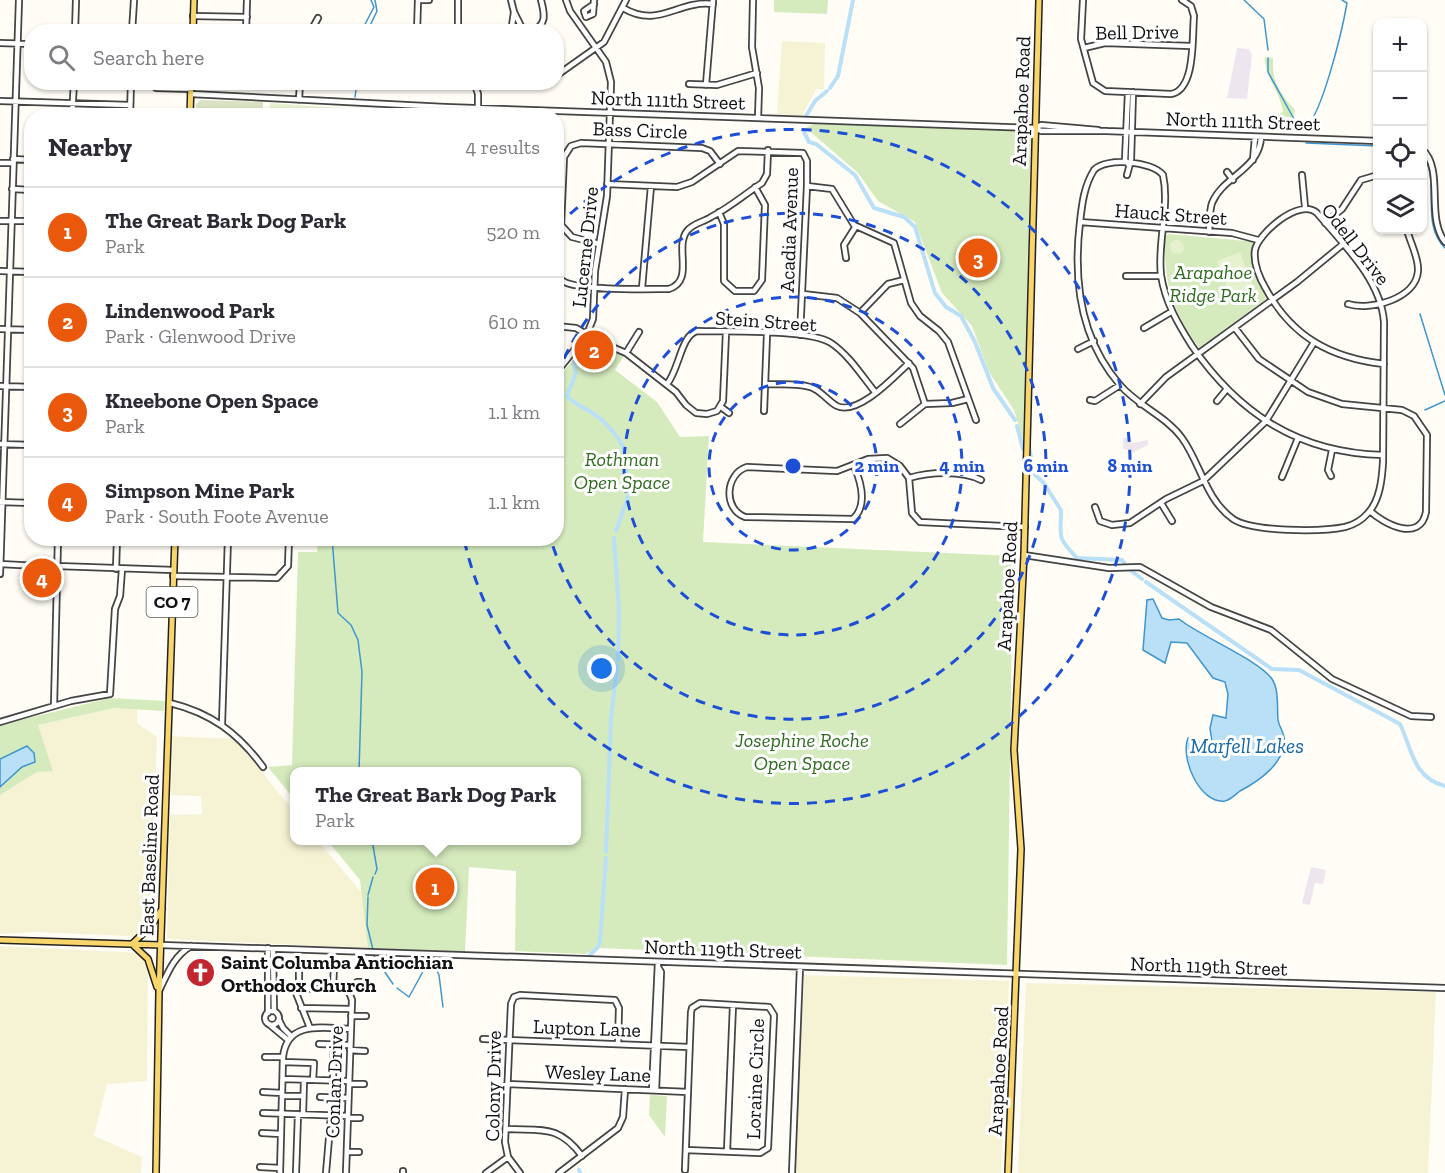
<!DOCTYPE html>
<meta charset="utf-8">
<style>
body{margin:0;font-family:"Zilla Slab",serif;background:#f2f2f3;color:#2b2b33}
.controls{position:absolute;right:18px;top:18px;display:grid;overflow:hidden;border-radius:12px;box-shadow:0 2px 4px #0004}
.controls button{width:54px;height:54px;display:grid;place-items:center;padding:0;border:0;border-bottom:2px solid #e1e1e2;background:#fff;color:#2b2b33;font:30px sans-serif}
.you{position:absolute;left:602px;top:669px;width:21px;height:21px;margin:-15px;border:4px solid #fff;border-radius:50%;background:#1a73e8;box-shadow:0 0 0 9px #1a73e833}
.badge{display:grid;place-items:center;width:39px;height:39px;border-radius:50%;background:#ea580c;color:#fff;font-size:20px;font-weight:700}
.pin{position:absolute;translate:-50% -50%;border:3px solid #fff;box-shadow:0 2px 6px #0006}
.popup{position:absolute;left:290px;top:767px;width:291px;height:78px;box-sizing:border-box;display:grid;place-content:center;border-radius:12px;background:#fff;filter:drop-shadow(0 2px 4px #0005);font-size:20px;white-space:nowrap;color:#7c7c81}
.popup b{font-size:22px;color:#2b2b33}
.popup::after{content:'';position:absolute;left:50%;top:100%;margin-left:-12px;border:12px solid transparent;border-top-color:#fff}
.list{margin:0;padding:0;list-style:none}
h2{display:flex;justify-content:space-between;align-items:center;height:78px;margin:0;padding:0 24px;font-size:26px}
h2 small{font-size:20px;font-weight:400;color:#7c7c81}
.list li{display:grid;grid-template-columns:39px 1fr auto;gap:18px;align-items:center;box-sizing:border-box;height:90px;padding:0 24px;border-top:2px solid #e1e1e2}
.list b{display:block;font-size:22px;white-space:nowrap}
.list p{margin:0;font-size:20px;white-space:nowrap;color:#7c7c81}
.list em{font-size:20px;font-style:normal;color:#7c7c81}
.icon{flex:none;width:33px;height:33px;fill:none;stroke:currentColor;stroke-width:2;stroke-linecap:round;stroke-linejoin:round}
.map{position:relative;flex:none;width:1445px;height:1173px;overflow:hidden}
.search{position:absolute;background:#fff;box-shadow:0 2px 4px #0004;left:24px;top:24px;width:540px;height:66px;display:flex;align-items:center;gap:15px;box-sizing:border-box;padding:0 21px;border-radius:24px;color:#7c7c81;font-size:22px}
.panel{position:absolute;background:#fff;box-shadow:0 2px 4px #0004;left:24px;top:108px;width:540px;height:438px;border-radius:24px}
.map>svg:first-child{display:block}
.industrial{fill:#eee6ef}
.farmland{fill:#f6f3d4}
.green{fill:#d5ebbd}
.cemetery{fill:#d9e3c4}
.pitch{fill:#e6f2cf}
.water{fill:#b9e0f7;stroke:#3f96cf;stroke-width:1.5}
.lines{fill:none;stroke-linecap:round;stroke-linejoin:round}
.stream{stroke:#3f96cf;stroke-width:1.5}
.canal{stroke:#b9e0f7;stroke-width:4}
.minor-casing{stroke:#444;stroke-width:8}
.major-casing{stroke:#222;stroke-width:8}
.minor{stroke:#fff;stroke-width:4.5}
.major{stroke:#f9d66b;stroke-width:5}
.ring{fill:none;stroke:#1d4ed8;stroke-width:3;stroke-dasharray:10 8}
.labels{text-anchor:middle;stroke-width:6;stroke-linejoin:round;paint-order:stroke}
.shield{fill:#fff;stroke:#585858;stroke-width:1.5}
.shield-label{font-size:18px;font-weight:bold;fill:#111}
.street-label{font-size:20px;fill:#111;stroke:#fff}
.park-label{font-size:20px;font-style:italic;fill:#2f6b1f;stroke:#fff}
.poi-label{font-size:20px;font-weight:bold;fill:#111;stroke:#fff;text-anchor:start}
.water-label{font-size:21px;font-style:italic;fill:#1768a6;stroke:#fff}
.centre{fill:#1d4ed8;stroke:#fff;stroke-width:3}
.ring-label{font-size:18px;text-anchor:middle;font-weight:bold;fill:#1d4ed8;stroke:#fff;stroke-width:6;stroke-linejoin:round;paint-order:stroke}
</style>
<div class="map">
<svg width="1445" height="1173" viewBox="0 0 1445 1173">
<rect width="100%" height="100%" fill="#fffdf5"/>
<path class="industrial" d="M1237,48L1249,49L1252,55L1247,99L1227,98Z
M1123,438H1131V443L1148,440V445L1132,453L1131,450L1123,449Z
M1311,867L1326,870L1323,884L1315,883L1310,905L1302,903Z"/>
<path class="farmland" d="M782,41L825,43L824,89H816L802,116L777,114Z
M114,708H137V723L157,737L150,937L35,932L0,934V795L37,772L38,725Z
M172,736L233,739L241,747L294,811V840L318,841L362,893L368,948L167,939L170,815L202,814L201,796L171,795Z
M0,946L141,953L148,962L147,1081L107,1084L94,1136L142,1157L141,1173H0Z
M804,975L1009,981L1001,1173H794Z
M1026,983L1436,992L1428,1173H1018Z"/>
<path class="green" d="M774,0H828L827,14L774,12Z
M1265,57L1273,58C1272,82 1279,92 1295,110L1293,118L1277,115L1283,112C1280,91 1264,77 1265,57Z
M813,124L1026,131L1031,135L1023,441L1014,410L989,372L972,326L942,293L915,222L878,201L858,173L806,128Z
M1169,234L1246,241L1248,239L1254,244C1248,263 1259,281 1266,299L1199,348C1171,308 1164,285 1165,236Z
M589,340L624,356L615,370L657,402L680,437L709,436L703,542L1013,556L1007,965L599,948L585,954L515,951L516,871L469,867L465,952L368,948L360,880L328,841L576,840V772H294V799L268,767L292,765L298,552H317L318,539L556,538L557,380Z
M38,563H55L54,589L29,588L30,569H37Z
M110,698L165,701L164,711L114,708L38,725L53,771L37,772L0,795V725Z
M650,1095L667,1096L665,1137L649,1115Z"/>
<path class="cemetery" d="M201,100L263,102V115H196V104Z"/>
<path class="pitch" d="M270,103L349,109L350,115H269Z
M1170 247a7 7 0 1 1 14 0a7 7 0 1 1-14 0Z
M1240,252L1254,289L1231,298L1217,261Z"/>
<path class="water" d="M1153,599L1162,618L1169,620L1179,619C1200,636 1259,660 1272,679C1279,689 1277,708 1278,720C1279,726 1283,731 1284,737C1287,762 1259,781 1240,791C1236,794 1230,800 1225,801C1199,804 1180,757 1188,738L1206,745L1212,742L1210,728L1213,715L1226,718L1228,694L1225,682L1213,678L1187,643L1171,642L1165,663L1143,650L1147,600Z
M27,746L34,753L35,762L22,767L0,787V759Z"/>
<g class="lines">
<path class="stream" d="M1244,0L1264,19L1268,50
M361,32L374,7L371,0
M367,32L377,11L375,0
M1268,58V72L1294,119
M311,87L315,82
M355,97L357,82
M354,109L355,116
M1300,132C1320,128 1343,26 1347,3L1342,0
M1306,143L1378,146
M1422,153C1442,181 1419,222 1445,248
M1420,314L1445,395
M1425,410L1445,401
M332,538L338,613L351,625L358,640L362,672L359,772
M372,840L377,869L375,874
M368,895L373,877
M368,897L367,925L373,950
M374,956L393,984
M397,988L409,997L426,966L433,962L439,975L443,1007"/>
<path class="canal" d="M830,88L838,76L853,0
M806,116L815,101L827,91
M803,130L809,142L816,144L855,175L874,208L904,217L915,227L935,293L946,307L961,316L975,342L993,388L1015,420
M574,362L576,373L567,396C574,405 586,408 594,414C603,420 612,430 618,438C629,452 623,472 631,488L616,531
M1017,426L1023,449
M1029,448L1035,475L1043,482L1061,510C1061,538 1056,536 1077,558L1122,560L1125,564
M614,538L619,609L618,660
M1130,570L1142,579
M1146,582L1272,669L1299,670L1400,724C1412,749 1413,778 1445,786
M606,852L611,719L617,666
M588,957L598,947L600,941L606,858
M579,1170L580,1173"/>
<defs>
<path id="minor" d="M419,0H429
M458,0V32
M511,0L514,12L524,32
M753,0L752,47L759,88L758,118
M1083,0L1081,39L1093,83L1105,91L1171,94C1196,90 1192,36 1194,16L1191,6L1182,0
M594,4L584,11L586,17L593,14L594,0
M623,8C659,29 677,0 713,4
M193,16L247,17
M75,32L76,0
M132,32L134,0
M246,32L247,0
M303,32L312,29L318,18
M417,32L418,0
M511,32L514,12
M530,32C547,26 545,15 541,0
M0,43L32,44
M1084,48L1105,43L1191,46
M556,76L604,42L626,0
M474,82L478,94V116
M689,84L717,85L757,73
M706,85L713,0
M156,88L191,89
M191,94L445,107L1035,128L1041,131H1107
M299,100L300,82
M0,101L130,105
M72,116L74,82
M130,116L131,82
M1035,128L1041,125L1098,130
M1106,131L1378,141
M1422,149C1445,170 1425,216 1445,242
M13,159L32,160
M1253,160L1255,137
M0,163H12
M1128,164L1125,160L1128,92
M1227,172L1233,180
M1127,175L1131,160L1133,92
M1302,175L1305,207
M607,184L677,187L692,182L738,151L803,153L807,161V186L800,335
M807,186L832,189L854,225L894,243L911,303L920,316L939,331L948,342L976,420
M12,189L32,190
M719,212L724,224V281L735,291H754L762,280L765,205L755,187
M0,221H32
M1080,222L1232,233L1258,240
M1325,223L1342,209L1361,180L1378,175
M1209,232C1210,222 1209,212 1212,203C1223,176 1260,169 1261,137
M599,244L572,237L561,225L564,157L571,146L581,143L702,148L710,151L720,164
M846,258L844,245L856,226
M0,271L32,272
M1126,276H1161
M563,281C577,291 648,289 669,289C695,280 674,248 687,231C693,223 704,222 711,217C729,208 745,194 762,183L767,174L768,150
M642,288L651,186
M803,294L837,298L860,313L913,368L925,404
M1348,304C1370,311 1416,299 1418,271C1419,258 1410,242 1407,230
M860,313L888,284L904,280
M556,326L576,328L598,341L626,353L676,392L686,405L696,413L707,414L717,411L723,401L726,332
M1144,328L1171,312
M1235,328L1259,359L1308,392L1342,404L1402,410L1414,416L1427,435L1426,512C1420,543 1384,524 1370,511
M0,329L32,330
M1078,349L1094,341
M626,353L639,332
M556,373L587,334L593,319L595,271L607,196L611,82L606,62L570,11L566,0
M667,384C679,370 681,335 697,331C727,332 810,329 831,343C849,355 862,376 875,392
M765,384C778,385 793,383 806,386C820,388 826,400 837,406C858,416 894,377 909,363
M0,386L32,387
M1090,400L1095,401L1120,385
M1217,401L1226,390
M1140,404L1166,377L1297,282L1342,245
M721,407L729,413
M764,411L767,334
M900,424L925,404L952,403L968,399
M0,444L32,445
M1383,455C1299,453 1239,414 1192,346C1178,324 1165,302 1161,275C1157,243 1170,207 1163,175C1152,161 1106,157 1094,170C1084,186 1082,204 1080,222C1073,280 1080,339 1120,385C1138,406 1166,416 1182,438C1201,464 1205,499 1233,519C1252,532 1321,532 1345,527C1353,525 1362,520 1368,513C1380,500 1382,479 1383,462L1384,322C1381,280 1343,244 1317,213C1299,197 1258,234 1255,250C1253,264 1259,277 1266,289C1292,337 1331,358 1384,364
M854,466C861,482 868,505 853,519L745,517C723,509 725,474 747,467L837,471L868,459L887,458L900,466L909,478L912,513L920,522L1025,527
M1331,476L1328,470L1332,450
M1282,477L1298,438
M909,478C929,472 962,470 981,480
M0,502L32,503
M1161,503L1172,521
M1095,507L1100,521L1112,525L1130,523L1166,499L1203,481L1266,421L1313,344
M1024,555L1109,568L1140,567L1211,607L1271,630L1332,679L1411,716L1431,717
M0,564L38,566
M57,566L173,570
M116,569L117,538
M0,574L19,0
M173,576L277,578L288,566L289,538
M170,703C211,713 238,733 263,767
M54,706L58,538
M0,722L71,701L110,694L115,609L120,596L122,569
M222,724L228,538
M161,945L1445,988
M273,949L274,1011
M272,987L342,990L349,992
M294,988L310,1028
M299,988V964
M160,989C168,972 174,956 191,946
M333,989L334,965
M349,992L357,982H366
M301,1008L351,1009
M265 1018a7 7 0 1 1 14 0a7 7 0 1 1-14 0Z
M268,1013V948
M351,1016H366
M279,1020L283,1028L291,1036
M270,1025L288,1040
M483,1039L689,1047
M319,1044L350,1045
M350,1050L365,1051
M265,1057H283
M283,1062L314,1063L313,1080
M283,1079L349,1081
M333,1081L334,1044
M349,1084H364
M507,1084L688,1092
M652,1090L658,962
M656,1090L661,972L658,967
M263,1092L282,1093
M282,1096H303
M320,1097L348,1098
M263,1113L348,1116
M303,1114L304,1080
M348,1118H360
M506,1129C542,1131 558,1124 582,1156
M262,1133L281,1134
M727,1151L733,1005
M347,1152H359
M260,1167L280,1168
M685,1170C687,1117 689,1065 691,1012L692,1008L700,1003L769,1007L774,1015L768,1148L760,1153L686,1150
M280,1173L283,1057C287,1020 323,1028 351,1029
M296,1173L298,1114
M326,1173L331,1115
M346,1173L352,1000L349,992
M403,1173V1171
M486,1173L508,1157
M520,1173L508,1157L505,1142L511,1004L514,997L520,995L615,1000L619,1008L618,1044
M559,1173L618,1128L623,1117L625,1089
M792,1173L800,967"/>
<path id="major" d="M193,32L194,0
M190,116L191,82
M0,940L161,945
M157,987L148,959L132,944L151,926L162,909
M156,1173L159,992L175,538
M1008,1173L1021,849L1014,750L1024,555L1039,0"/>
</defs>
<use href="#minor" class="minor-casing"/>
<use href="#major" class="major-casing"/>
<use href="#minor" class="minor"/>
<use href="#major" class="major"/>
</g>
<g class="ring">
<circle cx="793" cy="466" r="84"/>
<circle cx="793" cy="466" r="169"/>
<path d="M557 375A253 253 0 1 1 551 540"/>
<path d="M557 226A337 337 0 1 1 464 539"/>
</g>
<defs>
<symbol id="church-disc" viewBox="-11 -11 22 22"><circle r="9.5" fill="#c4262e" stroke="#fff"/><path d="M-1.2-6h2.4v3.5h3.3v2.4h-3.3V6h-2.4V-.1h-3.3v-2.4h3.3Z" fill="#fff"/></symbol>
</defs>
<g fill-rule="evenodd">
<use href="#church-disc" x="184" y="956" width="33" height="33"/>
</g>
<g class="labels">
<rect class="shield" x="146.5" y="587" width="51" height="30" rx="4.5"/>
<g class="shield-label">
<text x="172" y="608">CO 7</text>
</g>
<g class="street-label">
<text transform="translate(1137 32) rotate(-1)" y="7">Bell Drive</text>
<text transform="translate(668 100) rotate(2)" y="7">North 111th Street</text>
<text transform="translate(1021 101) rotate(-88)" y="7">Arapahoe Road</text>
<text transform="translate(1243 121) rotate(2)" y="7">North 111th Street</text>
<text transform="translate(640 130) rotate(2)" y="7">Bass Circle</text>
<text transform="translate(1171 214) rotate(4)" y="7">Hauck Street</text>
<text transform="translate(789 230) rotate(-88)" y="7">Acadia Avenue</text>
<text transform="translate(1356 244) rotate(52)" y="7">Odell Drive</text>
<text transform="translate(585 247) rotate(-84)" y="7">Lucerne Drive</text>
<text transform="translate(766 321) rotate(4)" y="7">Stein Street</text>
<text transform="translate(1007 586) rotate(-87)" y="7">Arapahoe Road</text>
<text transform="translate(149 855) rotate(-88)" y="7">East Baseline Road</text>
<text transform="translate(723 949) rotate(2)" y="7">North 119th Street</text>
<text transform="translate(1209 966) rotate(2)" y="7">North 119th Street</text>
<text transform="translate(587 1028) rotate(2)" y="7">Lupton Lane</text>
<text transform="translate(998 1071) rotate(-87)" y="7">Arapahoe Road</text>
<text transform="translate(598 1073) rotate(2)" y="7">Wesley Lane</text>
<text transform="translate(755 1079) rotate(-88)" y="7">Loraine Circle</text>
<text transform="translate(334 1082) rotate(-88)" y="7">Conlan Drive</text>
<text transform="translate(493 1086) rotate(-89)" y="7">Colony Drive</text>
</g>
<g class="park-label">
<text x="1213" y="279">Arapahoe<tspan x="1213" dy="23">Ridge Park</tspan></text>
<text x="622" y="466">Rothman<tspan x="622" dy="23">Open Space</tspan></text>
<text x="802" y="747">Josephine Roche<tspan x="802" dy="23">Open Space</tspan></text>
</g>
<g class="poi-label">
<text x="221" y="969">Saint Columba Antiochian<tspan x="221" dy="23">Orthodox Church</tspan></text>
</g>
<g class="water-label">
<text x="1247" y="753">Marfell Lakes</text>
</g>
</g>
<circle cx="793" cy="466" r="9" class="centre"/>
<g class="ring-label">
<text x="877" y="472">2 min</text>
<text x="962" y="472">4 min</text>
<text x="1046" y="472">6 min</text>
<text x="1130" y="472">8 min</text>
</g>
</svg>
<div class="controls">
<button>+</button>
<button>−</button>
<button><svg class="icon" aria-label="locate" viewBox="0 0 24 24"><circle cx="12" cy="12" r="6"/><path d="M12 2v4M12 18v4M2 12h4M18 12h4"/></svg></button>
<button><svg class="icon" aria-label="layers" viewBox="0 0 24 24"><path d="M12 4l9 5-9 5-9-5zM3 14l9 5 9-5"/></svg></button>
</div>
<div class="you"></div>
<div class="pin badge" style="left:435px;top:887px">1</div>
<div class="popup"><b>The Great Bark Dog Park</b>Park</div>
<div class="pin badge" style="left:594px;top:350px">2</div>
<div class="pin badge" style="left:978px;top:258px">3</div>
<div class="pin badge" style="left:42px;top:578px">4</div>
<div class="search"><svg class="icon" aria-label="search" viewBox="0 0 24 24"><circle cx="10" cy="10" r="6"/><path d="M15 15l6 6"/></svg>Search here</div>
<section class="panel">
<h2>Nearby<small>4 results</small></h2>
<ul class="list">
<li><span class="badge">1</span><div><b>The Great Bark Dog Park</b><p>Park</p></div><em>520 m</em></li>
<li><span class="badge">2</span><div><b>Lindenwood Park</b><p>Park · Glenwood Drive</p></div><em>610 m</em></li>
<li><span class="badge">3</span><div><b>Kneebone Open Space</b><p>Park</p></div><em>1.1 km</em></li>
<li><span class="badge">4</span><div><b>Simpson Mine Park</b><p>Park · South Foote Avenue</p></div><em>1.1 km</em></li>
</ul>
</section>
</div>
